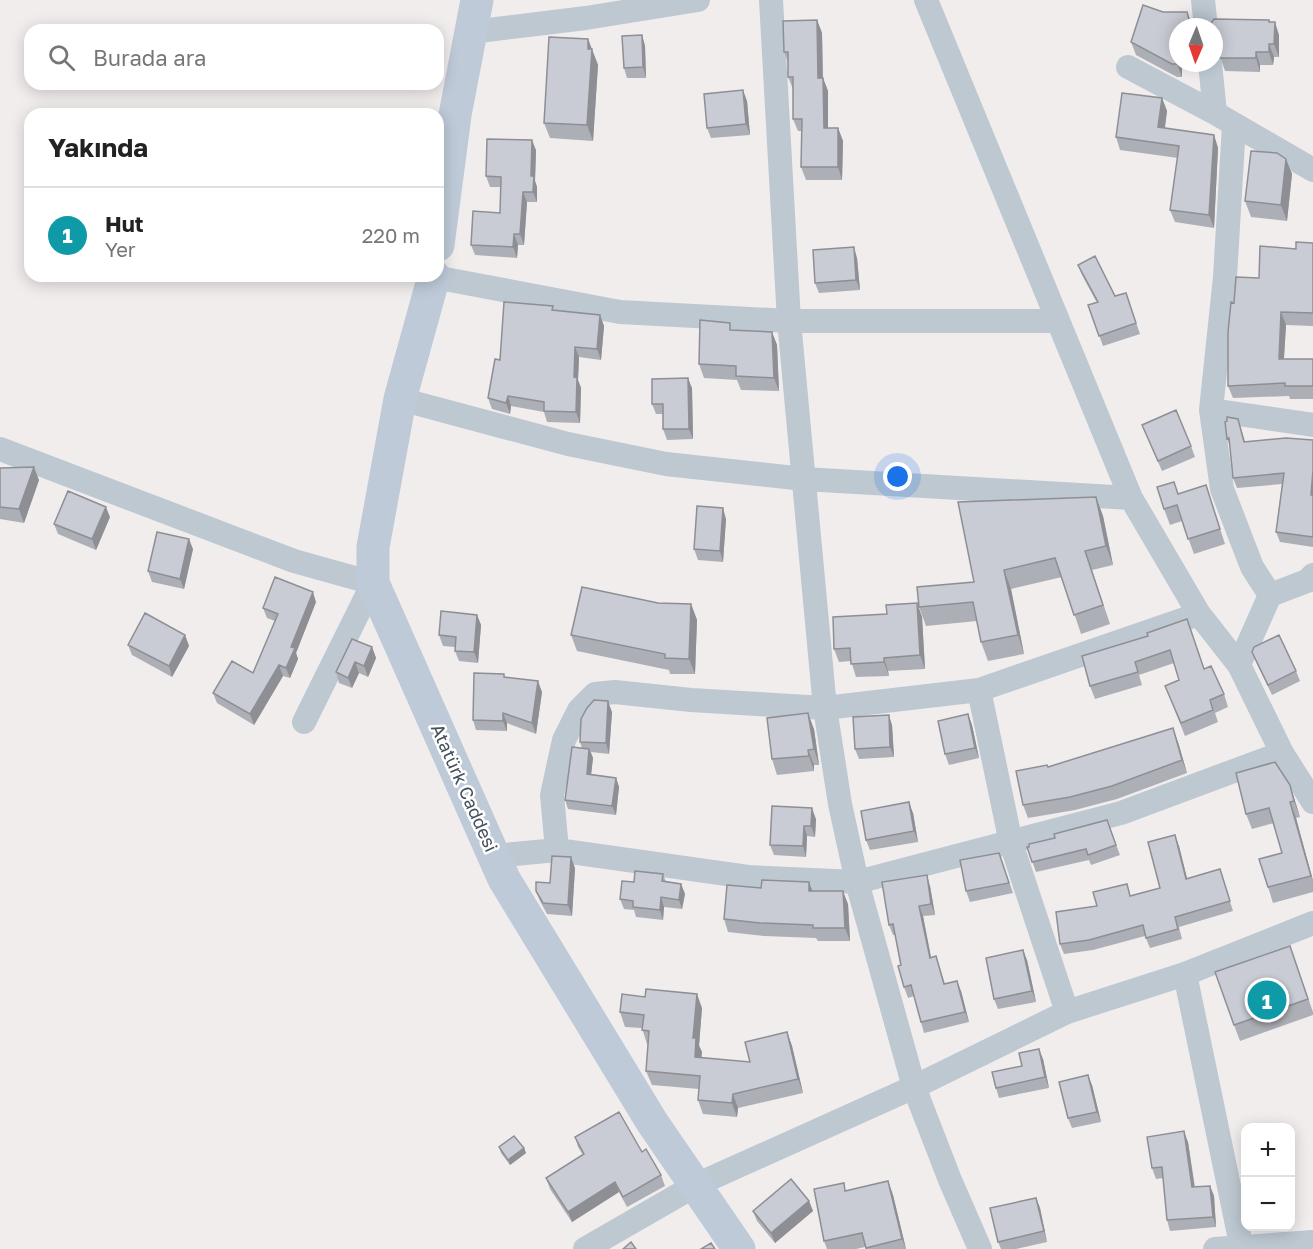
<!DOCTYPE html>
<html lang="tr">
<meta charset="utf-8">
<style>
body{margin:0;font-family:"Golos Text",sans-serif;background:#f6f6f6;color:#222}
.controls{position:absolute;right:18px;bottom:18px;display:grid;overflow:hidden;border-radius:12px;box-shadow:0 3px 15px #0003}
.controls button{width:54px;height:54px;display:grid;place-items:center;padding:0;border:0;border-bottom:2px solid #e0e0e0;background:#fff;color:#222;font:30px sans-serif}
.compass{position:absolute;left:1169px;top:18px;width:54px;height:54px;border-radius:50%;background:#fff;box-shadow:0 3px 15px #0003;rotate:182deg}
.you{position:absolute;left:898px;top:477px;width:21px;height:21px;margin:-15px;border:4px solid #fff;border-radius:50%;background:#1a73e8;box-shadow:0 0 0 9px #1a73e833}
.badge{display:grid;place-items:center;width:39px;height:39px;border-radius:50%;background:#2563eb;color:#fff;font-size:20px;font-weight:700}
.pin{position:absolute;translate:-50% -50%;border:3px solid #fff;box-shadow:0 2px 6px #0006}
.list{margin:0;padding:0;list-style:none}
h2{display:flex;justify-content:space-between;align-items:center;height:78px;margin:0;padding:0 24px;font-size:26px}
h2 small{font-size:20px;font-weight:400;color:#767676}
.list li{display:grid;grid-template-columns:39px 1fr auto;gap:18px;align-items:center;box-sizing:border-box;height:96px;padding:0 24px;border-top:2px solid #e0e0e0}
.list b{display:block;font-size:22px;white-space:nowrap}
.list p{margin:0;font-size:20px;white-space:nowrap;color:#767676}
.list em{font-size:20px;font-style:normal;color:#767676}
.icon{flex:none;width:33px;height:33px;fill:none;stroke:currentColor;stroke-width:2;stroke-linecap:round;stroke-linejoin:round}
.map{position:relative;flex:none;width:1313px;height:1249px;overflow:hidden}
.search{position:absolute;background:#fff;box-shadow:0 3px 15px #0003;left:24px;top:24px;width:420px;height:66px;display:flex;align-items:center;gap:15px;box-sizing:border-box;padding:0 21px;border-radius:18px;color:#767676;font-size:22px}
.panel{position:absolute;background:#fff;box-shadow:0 3px 15px #0003;left:24px;top:108px;width:420px;height:174px;border-radius:18px}
.map>svg:first-child{display:block}
.lines{fill:none;stroke-linecap:round;stroke-linejoin:round}
.street{stroke:#bdc8d1;stroke-width:24}
.secondary{stroke:#becad8;stroke-width:33}
.wall{fill:#adafb6}
.shaded-wall{fill:#8d8f94}
.building{fill:#c9ccd4;stroke:#8d8f94;stroke-width:1.5}
.labels{text-anchor:middle;stroke-width:5;stroke-linejoin:round;paint-order:stroke}
.street-label{font-size:18px;fill:#44505d;stroke:#fff}
</style>
<div class="map">
<svg width="1313" height="1249" viewBox="0 0 1313 1249">
<rect width="100%" height="100%" fill="#f1eded"/>
<g class="lines">
<path class="street" d="M771,0L789,321L825,708L840,804L857,882L914,1087L950,1180L980,1249
M926,0L1131,498L1199,614L1239,665L1282,753L1313,802
M1203,0L1206,27
M471,32L586,18L698,0
M1210,63L1215,113
M1128,67L1215,113L1313,170
M1234,125L1225,277L1211,410L1222,489L1252,567L1270,595
M434,277L620,312L789,321H1058
M400,399L568,444L666,464L804,479L1131,498
M1211,410L1313,425
M0,449L294,561L373,583L304,722
M1239,665L1270,595L1307,581L1313,575
M979,690L1011,843L1067,1012
M557,850L552,795L564,740L579,710L595,694L615,692L691,700L825,708L979,690L1199,614
M494,856L557,850L748,877L857,882L1121,813L1282,753
M1185,974L1242,1249
M585,1249L696,1185L914,1087L1067,1012L1185,974L1313,923
M1215,1249L1313,1242"/>
<path class="secondary" d="M438,245L455,115L477,0
M434,276L400,399L373,547V583L504,879L652,1122L739,1249"/>
</g>
<path class="wall" d="M1143,5L1163,12H1187L1191,23L1197,27H1178V63H1182V77H1177L1136,55L1131,42Z
M817,20L822,33L823,78L828,91V128H838L843,141L842,180H806L801,167L802,131H798L793,119V89L788,77V62L784,52Z
M1269,20L1279,35V57H1274L1273,65H1260V72L1225,71L1219,53L1214,50V27Z
M642,35L645,46L646,78H627L624,68Z
M588,39L598,65L593,141L550,138L544,123Z
M1162,98L1167,111L1165,128L1214,135L1218,148L1214,228L1175,222L1170,210L1178,158L1120,150L1116,137Z
M747,101L750,135L711,138L707,128Z
M536,150L535,181L537,187V202H527L524,245H518L517,258L475,255L471,245L500,213V187H490L486,176Z
M1286,159L1292,174L1287,221L1251,217L1245,201Z
M1313,243V326L1286,325L1284,359H1313V399H1290L1289,396L1233,398L1228,386L1234,303L1259,278L1296,249Z
M857,258L860,290L819,293L815,283Z
M1078,265L1115,296L1126,293L1140,334L1103,346L1088,305L1097,303L1082,275Z
M554,311L600,315L604,326L601,360L579,357L578,380L581,388L580,423L547,422L544,412L511,406L510,414L492,409L488,398L500,360Z
M733,330L772,332L777,345L779,391L741,390L737,380L704,378L699,364Z
M692,388L693,439L667,440L663,429V414H656L652,404Z
M1238,419L1245,441L1313,440V547L1280,542L1276,532L1282,484L1237,488L1233,478L1230,446L1227,439Z
M1142,425L1191,446L1195,457L1162,471Z
M0,468L39,480L24,523L0,519Z
M1206,485L1225,544L1194,554L1182,521L1170,525L1164,509L1178,494Z
M1096,497L1103,516L1113,565L1092,570L1110,624L1081,634L1062,577L1011,589L1024,654L988,661L981,642L977,621L926,626L919,607L974,582Z
M110,517L96,550L58,534L54,524Z
M726,519L723,562L698,560L694,549Z
M193,549L184,589L152,582L148,571Z
M316,602L296,653L298,659L290,678L283,676L254,725L217,703L213,693L253,673L275,621L267,618L263,608Z
M658,603L691,604L697,620L695,674H670L669,670L577,651L571,635Z
M917,603L922,617L925,669L888,671L889,676L856,677L851,661L839,662L834,649L887,614Z
M477,615L481,625L478,663L459,661L455,651V647L443,646L439,635Z
M185,635L189,646L172,677L132,655L128,645Z
M1148,636L1204,669L1224,694L1228,707L1215,713L1218,722L1185,736L1165,686L1179,680L1174,663L1139,675L1142,685L1095,699L1090,686Z
M372,647L376,658L368,677L359,673L352,688L339,683L336,672Z
M1252,652L1296,671L1300,681L1272,695L1256,662Z
M505,677L542,692L536,734L507,723V731L476,730L473,720Z
M612,712L609,754L591,752L593,758L591,775L616,778L619,787L616,815L568,809L565,800L582,748L580,742Z
M968,714L972,725L979,758L949,765L945,754Z
M892,725L894,757L859,759L855,749Z
M814,729L819,765H814V771L777,775L772,759Z
M1178,742L1187,773L1117,799L1075,810L1028,818L1023,805L1048,767Z
M1290,785L1300,817L1296,818L1313,880V892L1273,903L1268,887L1282,853L1274,823L1252,829L1246,814Z
M913,813L918,842L870,850L866,840Z
M816,819L815,837L807,836L806,857L774,855L770,845Z
M1107,820L1120,855L1091,865L1089,860L1036,872L1027,847Z
M1179,846L1187,879L1220,869L1233,911L1179,927L1182,939L1150,948L1145,936L1093,950L1064,954L1060,944L1097,906L1160,888Z
M999,853L1013,893L970,902L966,891Z
M575,868L572,916L547,914L540,901L536,891Z
M663,874L666,882L681,884L685,894L682,909L664,907L663,920L636,917L634,910L624,909L620,899L634,882Z
M930,886L935,915L923,916L931,957L936,956L945,984L961,991L969,1022L924,1033L921,1022L914,996L908,998L904,987L895,935H893L889,925Z
M812,891L848,904L850,941H818L816,938L764,936L728,932L724,919Z
M1290,946L1313,1012V1015L1240,1041L1234,1025Z
M1027,960L1036,1002L998,1009L994,999Z
M702,1008L699,1045L702,1052L701,1058L750,1062L787,1032L792,1046L803,1093L738,1108L737,1117L703,1114L698,1100L699,1089L652,1085L646,1071L648,1045L647,1044L642,1028L625,1027L620,1012Z
M1043,1059L1049,1088L999,1098L996,1088L1022,1066Z
M1092,1085L1101,1122L1072,1128L1068,1118Z
M575,1137L642,1152L661,1175L665,1186L627,1207L619,1192L572,1222L550,1189L546,1178L583,1155L578,1147Z
M1188,1142L1195,1187L1210,1186L1214,1196L1216,1227L1170,1231L1167,1220L1163,1178L1156,1179L1152,1168Z
M499,1147L524,1148L526,1153L510,1165L501,1153Z
M888,1181L893,1195L906,1249H866L865,1247L856,1249H827L824,1241L846,1191Z
M1036,1198L1040,1208L1047,1242L1016,1249H1001L998,1242Z
M809,1201L813,1211L775,1243L757,1221L753,1211Z"/>
<path class="shaded-wall" d="M817,20L822,33L823,91L818,78Z
M1275,22L1279,35V57L1274,44Z
M642,35L645,46L646,78L643,67Z
M588,39L598,65L593,141L587,125Z
M1269,44L1274,57L1273,65L1269,52Z
M1178,45V63H1182V77L1177,64Z
M1256,52L1260,65V72L1256,58Z
M823,78L828,91V141L824,128Z
M743,90L747,101L750,135L746,124Z
M1162,98L1167,111L1163,140L1158,127Z
M838,128L843,141L842,180L838,167Z
M1214,135L1218,148L1214,228L1209,215Z
M532,140L536,150L535,181L537,187V202L533,192L531,176Z
M1286,159L1292,174L1287,221L1281,205Z
M523,192L527,202L524,245L520,234Z
M514,234L518,245L517,258L513,247Z
M854,247L857,258L860,290L856,280Z
M1281,312L1286,325L1283,372L1279,359Z
M600,315L604,326L601,360L597,349Z
M772,332L777,345L779,391L774,378Z
M575,347L579,357L578,380L581,388L580,423L576,412L574,377Z
M688,378L692,388L693,439L689,429Z
M508,396L511,406L510,414L506,403Z
M34,467L39,480L24,523L19,509Z
M1313,470V500L1311,495Z
M1096,497L1103,516L1113,565L1106,546Z
M106,507L110,517L96,550L92,539Z
M723,508L726,519L723,562L720,551Z
M189,539L193,549L184,589L180,579Z
M1004,570L1011,589L1024,654L1018,635Z
M313,592L316,602L296,653L298,659L290,678L286,668L291,647Z
M917,603L922,617L925,669L920,655Z
M691,604L697,620L695,674L689,659Z
M477,615L481,625L478,663L474,652Z
M185,635L189,646L172,677L169,666Z
M372,647L376,658L368,677L364,666Z
M884,658L888,671L889,676L884,662Z
M355,662L359,673L352,688L348,678Z
M279,665L283,676L254,725L250,714Z
M538,681L542,692L536,734L532,723Z
M608,701L612,712L609,754L606,743Z
M503,713L507,723V731L503,721Z
M808,713L814,729L819,765L814,749Z
M968,714L972,725L979,758L975,748Z
M889,715L892,725L894,757L890,747Z
M1173,728L1178,742L1187,773L1182,760Z
M589,749L593,758L590,784L587,774Z
M808,750L814,765V771L809,756Z
M616,778L619,787L616,815L612,806Z
M1290,785L1300,817L1294,801Z
M909,802L913,813L918,842L914,831Z
M1290,802L1296,818L1313,882L1311,876Z
M812,808L816,819L815,837L811,826Z
M804,826L807,836L806,857L803,846Z
M1175,835L1179,846L1190,890L1186,879Z
M571,857L575,868L572,916L568,905Z
M927,875L930,886L935,915L931,904Z
M809,882L814,895L809,891Z
M681,884L685,894L682,909L679,900Z
M843,891L848,904L850,941L845,928Z
M661,897L664,907L663,920L660,910Z
M919,906L923,916L933,968L930,958Z
M1023,950L1027,960L1036,1002L1032,991Z
M957,981L961,991L969,1022L965,1012Z
M697,994L702,1008L699,1046L702,1052L700,1072L695,1057L693,1038Z
M787,1032L792,1046L803,1093L798,1079Z
M1039,1049L1043,1059L1049,1088L1045,1077Z
M1088,1075L1092,1085L1101,1122L1097,1112Z
M733,1094L738,1108L737,1117L732,1103Z
M1184,1131L1188,1142L1196,1198L1192,1187Z
M524,1148L526,1153L510,1165L508,1160Z
M888,1181L893,1195L906,1249L902,1239Z
M615,1182L619,1192L572,1222L568,1212Z
M1210,1186L1214,1196L1216,1227L1213,1217Z
M1036,1198L1040,1208L1047,1242L1044,1231Z
M809,1201L813,1211L775,1243L771,1233Z"/>
<path class="building" d="M1143,5L1163,12H1187L1190,23L1197,27H1178L1177,64H1172L1131,42Z
M1214,19L1269,20V22H1275L1274,44H1269V52H1256V58H1220L1216,41L1214,39V27H1205L1210,25Z
M817,20L818,78H823L824,128H838V167H801L802,119H793V77H788V52H784L783,21Z
M642,35L643,67L624,68L622,36Z
M549,37L588,39V49H592L587,125L544,123Z
M743,90L746,124L707,128L704,94Z
M1122,93L1162,98L1158,127L1214,135L1209,215L1170,210L1179,146L1116,137Z
M487,139L532,140L531,176H534L533,192H523L520,234H514L513,247L471,245L473,211L500,213L501,177L486,176Z
M1251,151L1277,153L1286,159L1281,205L1245,201Z
M1296,242L1313,243V313L1281,312L1279,359H1313V386H1285V383L1228,386V332L1231,302L1234,303L1236,277L1259,278L1260,246L1296,249Z
M854,247L856,280L815,283L813,250Z
M1095,256L1115,296L1126,293L1136,323L1099,336L1088,305L1098,302L1078,265Z
M504,302L553,306L552,310L600,315L597,349L575,347L574,377L577,378L576,412L544,411V402L508,396L506,403L488,398L495,359L500,360Z
M700,320L730,323V330L772,332L774,378L736,376V366L699,364Z
M688,378L689,429H663V404H652V379Z
M1176,410L1191,446L1158,461L1142,425Z
M1227,417L1238,419L1244,442L1286,438L1313,440V470L1311,495H1313V537L1276,532L1284,473L1233,478L1229,438L1227,439L1225,422L1227,421Z
M34,467L19,509L0,507V468Z
M1174,482L1178,494L1206,485L1220,529L1188,539L1177,505L1164,509L1157,487Z
M68,491L106,507L92,539L54,524Z
M1096,497L1106,546L1085,551L1103,605L1074,615L1055,558L1004,570L1018,635L981,642L973,602L919,607L917,587L974,582L958,502Z
M697,506L723,508L720,551L694,549Z
M157,532L189,539L180,579L148,571Z
M275,577L313,592L291,647L295,648L286,668L279,665L250,714L213,693L232,661L253,673L278,614L263,608Z
M582,587L658,603L691,604L689,659L665,658V654L571,635Z
M917,603L920,655L884,658V662L851,664L850,648L834,649L833,617L887,614L886,605Z
M441,611L477,615L474,652L455,651L456,637L439,635Z
M145,613L185,635L169,666L128,645Z
M1187,619L1204,669L1211,666L1224,694L1210,700L1213,710L1181,723L1165,686L1179,680L1170,650L1135,662L1138,672L1090,686L1082,656L1148,636L1147,633Z
M1279,635L1296,671L1268,685L1252,652L1254,647Z
M352,639L372,647L364,666L355,662L348,678L336,672Z
M474,673L504,674V677L538,681L532,723L503,713V721L473,720Z
M594,700L608,701L606,743L580,742L581,719L587,708Z
M808,713L814,749L808,750L809,756L772,759L767,718Z
M968,714L975,748L945,754L938,721Z
M889,715L890,747L855,749L853,717Z
M1173,728L1182,760L1112,786L1070,797L1023,805L1016,771L1047,765L1048,767Z
M572,747L589,749L587,774L616,778L612,806L565,800Z
M1275,762L1290,785L1294,801L1290,802L1311,876L1268,887L1259,859L1282,853L1269,808L1246,814L1236,773Z
M909,802L914,831L866,840L861,811Z
M772,806L812,808L811,826H804L803,846L770,845Z
M1107,820L1116,845L1088,855L1086,849L1032,862L1027,847H1029V844L1055,838L1054,834Z
M1175,835L1186,879L1220,869L1230,901L1175,917L1178,929L1146,938L1143,925L1089,940L1060,944L1056,912L1097,906L1093,892L1127,884L1130,896L1160,888L1148,842Z
M999,853L1009,883L966,891L960,860Z
M552,856L571,857L568,905L543,903L536,891V882L550,883Z
M635,871L663,874L662,881L681,884L679,900L661,897L660,910L633,907V901L620,899L622,881L634,882Z
M927,875L931,904L919,906L930,958L936,956L944,984L957,981L965,1012L921,1022L911,985L904,987L898,966L901,965L893,924L889,925L882,882Z
M762,880L809,882V891H843L845,928H813V925L760,923L724,919L727,885L761,888Z
M1290,946L1308,999L1234,1025L1215,972Z
M1023,950L1032,991L994,999L986,958Z
M646,989L697,994L693,1038H696L695,1057L750,1062L745,1042L787,1032L798,1079L733,1094L732,1103L698,1100L700,1076L646,1071L649,1031L642,1030L644,1015L620,1012L622,994L645,997Z
M1039,1049L1045,1077L996,1088L992,1072L1022,1066L1019,1053Z
M1088,1075L1097,1112L1068,1118L1059,1082Z
M619,1112L642,1152L646,1149L661,1175L623,1197L615,1182L568,1212L546,1178L584,1154L575,1137Z
M1184,1131L1192,1187L1210,1186L1213,1217L1167,1220L1162,1167L1152,1168L1147,1137Z
M514,1136L524,1148L508,1160L499,1147Z
M791,1179L809,1201L771,1233L753,1211Z
M888,1181L902,1239L866,1248L862,1233L824,1241L814,1189L844,1183L845,1191Z
M1036,1198L1044,1231L998,1242L990,1208Z
M631,1242L636,1249H623Z
M711,1243L715,1249H701Z"/>
<g class="labels">
<g class="street-label">
<text transform="translate(464 788) rotate(66)" y="6">Atatürk Caddesi</text>
</g>
</g>
</svg>
<div class="controls">
<button>+</button>
<button>−</button>
</div>
<svg class="compass" viewBox="-18 -18 36 36"><path d="M0-13l5 13h-10z" fill="#e53935"/><path d="M0 13l5-13h-10z" fill="#767676"/></svg>
<div class="you"></div>
<div class="pin badge" style="left:1267px;top:1000px;background:#0f9aa8">1</div>
<div class="search"><svg class="icon" aria-label="search" viewBox="0 0 24 24"><circle cx="10" cy="10" r="6"/><path d="M15 15l6 6"/></svg>Burada ara</div>
<section class="panel">
<h2>Yakında<small></small></h2>
<ul class="list">
<li><span class="badge" style="background:#0f9aa8">1</span><div><b>Hut</b><p>Yer</p></div><em>220 m</em></li>
</ul>
</section>
</div>
